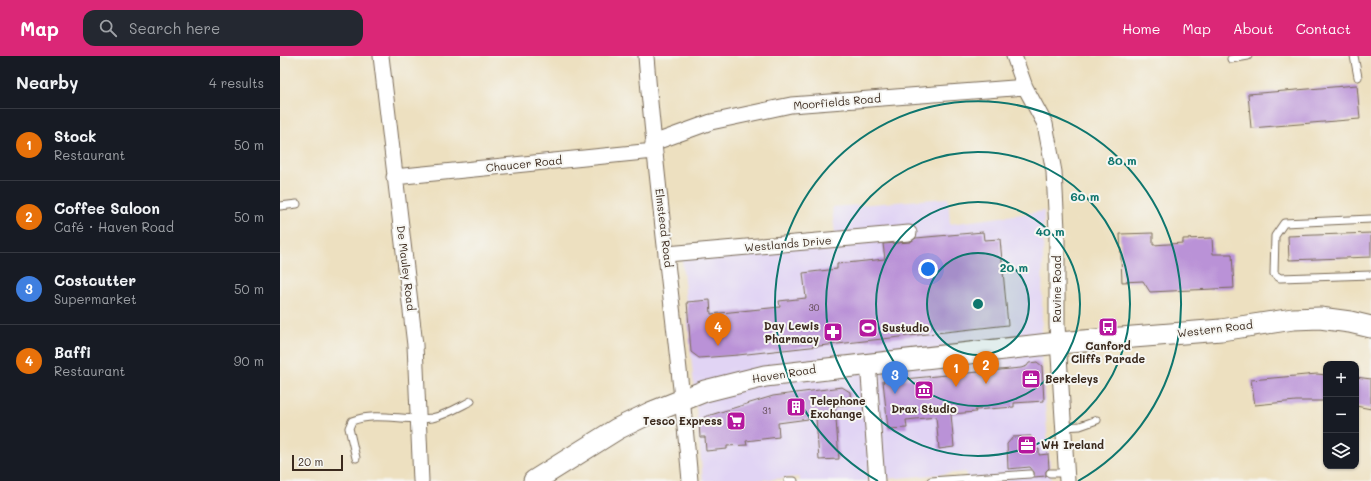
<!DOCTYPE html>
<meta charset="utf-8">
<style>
body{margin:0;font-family:Mali,sans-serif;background:#242831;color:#f1f3f6}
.controls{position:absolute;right:12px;bottom:12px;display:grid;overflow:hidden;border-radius:8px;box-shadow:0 1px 3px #0004}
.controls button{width:36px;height:36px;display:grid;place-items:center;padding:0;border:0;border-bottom:1px solid #363941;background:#171b24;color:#f1f3f6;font:20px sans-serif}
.scale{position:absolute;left:12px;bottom:10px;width:51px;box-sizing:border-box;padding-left:4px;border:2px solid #3b2a1e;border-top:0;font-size:11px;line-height:14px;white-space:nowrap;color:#3b2a1e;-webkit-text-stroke:3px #f6f6f2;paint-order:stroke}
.you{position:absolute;left:648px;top:213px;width:14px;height:14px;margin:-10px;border:3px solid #fff;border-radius:50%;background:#1a73e8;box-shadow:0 0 0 6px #1a73e833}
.badge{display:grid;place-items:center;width:26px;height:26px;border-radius:50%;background:#db2777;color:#fff;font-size:13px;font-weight:700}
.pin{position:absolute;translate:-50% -33px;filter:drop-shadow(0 1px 2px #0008)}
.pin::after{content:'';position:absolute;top:21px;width:14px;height:12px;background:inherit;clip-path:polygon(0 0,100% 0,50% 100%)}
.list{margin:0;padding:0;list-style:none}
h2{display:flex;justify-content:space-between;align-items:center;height:52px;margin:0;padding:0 16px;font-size:17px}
h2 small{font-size:13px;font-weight:400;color:#9ea1a6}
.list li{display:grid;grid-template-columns:26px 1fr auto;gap:12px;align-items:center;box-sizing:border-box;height:72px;padding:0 16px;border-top:1px solid #363941}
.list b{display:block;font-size:15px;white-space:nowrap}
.list p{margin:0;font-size:13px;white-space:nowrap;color:#9ea1a6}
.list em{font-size:13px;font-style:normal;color:#9ea1a6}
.icon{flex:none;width:22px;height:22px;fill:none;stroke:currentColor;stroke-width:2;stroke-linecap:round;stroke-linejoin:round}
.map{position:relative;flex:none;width:1091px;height:425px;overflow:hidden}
header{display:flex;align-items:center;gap:24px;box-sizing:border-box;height:56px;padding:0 20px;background:#db2777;color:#fff}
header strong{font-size:19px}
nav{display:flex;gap:22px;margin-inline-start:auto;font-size:14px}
.search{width:280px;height:36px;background:#242831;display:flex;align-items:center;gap:10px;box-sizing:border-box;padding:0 14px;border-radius:12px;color:#9ea1a6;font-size:15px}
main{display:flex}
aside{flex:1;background:#171b24}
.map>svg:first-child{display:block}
.built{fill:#e1d4f4}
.building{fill:#ba92d7}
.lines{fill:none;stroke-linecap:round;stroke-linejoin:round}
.lane-casing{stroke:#796a57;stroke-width:9}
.street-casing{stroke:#796a57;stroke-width:17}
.secondary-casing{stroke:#796a57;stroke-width:23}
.lane{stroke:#fff;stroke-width:7}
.street{stroke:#fff;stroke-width:15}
.secondary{stroke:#fff;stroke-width:21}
.ring{fill:none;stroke:#0f766e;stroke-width:2}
.labels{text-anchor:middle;stroke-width:4;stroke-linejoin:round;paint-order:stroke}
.number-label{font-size:9px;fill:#5b444c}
.street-label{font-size:11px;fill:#3b2a1e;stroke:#f6f6f2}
.poi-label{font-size:11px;font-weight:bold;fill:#3b2a1e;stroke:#f6f6f2;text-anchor:start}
.centre{fill:#0f766e;stroke:#f6f6f2;stroke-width:2}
.ring-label{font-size:12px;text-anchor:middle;font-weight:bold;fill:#0f766e;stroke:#f6f6f2;stroke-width:4;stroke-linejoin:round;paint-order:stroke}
</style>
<header>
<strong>Map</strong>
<div class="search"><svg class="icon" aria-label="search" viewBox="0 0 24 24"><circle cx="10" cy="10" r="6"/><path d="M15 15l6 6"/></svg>Search here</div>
<nav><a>Home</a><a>Map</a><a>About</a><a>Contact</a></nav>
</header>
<main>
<aside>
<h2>Nearby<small>4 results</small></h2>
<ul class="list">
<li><span class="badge" style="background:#e8710a">1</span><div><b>Stock</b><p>Restaurant</p></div><em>50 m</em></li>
<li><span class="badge" style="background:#e8710a">2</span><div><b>Coffee Saloon</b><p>Café · Haven Road</p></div><em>50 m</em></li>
<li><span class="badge" style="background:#3f7fe0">3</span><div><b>Costcutter</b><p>Supermarket</p></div><em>50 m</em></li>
<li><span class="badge" style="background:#e8710a">4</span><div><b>Baffi</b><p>Restaurant</p></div><em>90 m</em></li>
</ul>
</aside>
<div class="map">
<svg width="1091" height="425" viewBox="0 0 1091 425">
<rect width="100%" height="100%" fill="#f6f6f2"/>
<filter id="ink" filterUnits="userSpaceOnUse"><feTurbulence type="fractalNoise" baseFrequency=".025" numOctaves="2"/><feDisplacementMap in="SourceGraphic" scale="8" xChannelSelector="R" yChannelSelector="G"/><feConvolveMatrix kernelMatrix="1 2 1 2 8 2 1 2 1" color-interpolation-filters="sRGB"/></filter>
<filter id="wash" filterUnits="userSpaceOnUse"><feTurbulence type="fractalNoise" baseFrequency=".012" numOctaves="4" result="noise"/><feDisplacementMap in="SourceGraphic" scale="16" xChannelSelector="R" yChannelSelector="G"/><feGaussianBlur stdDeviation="0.9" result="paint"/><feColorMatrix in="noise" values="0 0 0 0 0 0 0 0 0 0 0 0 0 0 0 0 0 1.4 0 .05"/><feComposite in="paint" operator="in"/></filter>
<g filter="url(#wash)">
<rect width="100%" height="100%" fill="#ede0c0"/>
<path class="built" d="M668,142L670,168L764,155L761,299L771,425H686V416L585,425H520L519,421L469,425H423L402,203L555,178L552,151Z"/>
<g id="blocks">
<path class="building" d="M1077,29L1080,63L971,72L968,38Z
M703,176L704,184L720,183L728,269L458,299L419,302L411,296L407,246L430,244L431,258L500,251L499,245L526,242L523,217L557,213V208L605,203L603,188L630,186L636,182Z
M873,177V189L903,187V183L932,182L933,198H952L954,232L870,236L863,225L842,226L840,178Z
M1091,177V201L1009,204L1008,180Z
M757,306L762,310L764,345L734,347V351L695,354L696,356L671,358L674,391L659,393L656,361L626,364L627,372L608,373L603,325L741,312L747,310L749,307Z
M1037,318L1046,319V345H1016L975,349L971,324Z
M1076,321L1091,323V353L1076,350Z
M562,331L570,336L571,348L555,350L559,403L539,404L536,362L498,367L499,381L466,385L467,389L447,390V393L426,395L425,381H420L419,367L424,361L493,340Z
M751,380L753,394L759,393V399L768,398L769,412L766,415V420L754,421V416L750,411L728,413L727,388L733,381Z"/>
</g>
</g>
<g filter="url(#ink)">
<use href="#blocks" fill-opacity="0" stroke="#796a57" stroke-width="1"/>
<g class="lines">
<defs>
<path id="lane" d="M1074,0L1078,21
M951,3L968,0
M0,150L17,148
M1091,163L1004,167L995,180L994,218L1000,222L1091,219
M783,371L800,370L817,364
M76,402L69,372L72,365C97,355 126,366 152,362C166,359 179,351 191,345
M770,417H786
M508,425H514
M651,425L750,418"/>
<path id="street" d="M101,0L135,289L141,425
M366,0C377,142 398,283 410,425
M734,0L745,31L765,68L774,116L777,174V269L787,425
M373,87L431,66L511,49L745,31
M114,121L374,95
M387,198L629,177
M588,307L597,425"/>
<path id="secondary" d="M254,425L337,373L370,357L425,335L485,320L778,287L941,274L1013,263L1040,262L1070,266L1091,271"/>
</defs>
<use href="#lane" class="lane-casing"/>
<use href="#street" class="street-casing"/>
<use href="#secondary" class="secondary-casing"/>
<use href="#lane" class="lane"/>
<use href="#street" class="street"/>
<use href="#secondary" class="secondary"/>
</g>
</g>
<circle cx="698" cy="248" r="51" fill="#0f766e" fill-opacity=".12"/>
<g class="ring">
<circle cx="698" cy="248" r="51"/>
<circle cx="698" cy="248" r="102"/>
<circle cx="698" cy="248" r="152"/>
<path d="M598 425A203 203 0 1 1 798 425"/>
</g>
<defs>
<symbol id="bus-square" viewBox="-11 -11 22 22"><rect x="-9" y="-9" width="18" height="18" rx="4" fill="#b5179e" stroke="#f6f6f2"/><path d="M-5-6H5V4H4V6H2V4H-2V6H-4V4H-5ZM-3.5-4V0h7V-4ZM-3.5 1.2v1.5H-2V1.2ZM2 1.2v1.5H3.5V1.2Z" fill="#fff"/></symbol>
<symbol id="stadium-square" viewBox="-11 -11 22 22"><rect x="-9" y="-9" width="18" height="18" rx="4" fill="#b5179e" stroke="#f6f6f2"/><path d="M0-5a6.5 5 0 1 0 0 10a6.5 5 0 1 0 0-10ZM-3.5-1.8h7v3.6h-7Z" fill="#fff"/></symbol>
<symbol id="pharmacy-square" viewBox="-11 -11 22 22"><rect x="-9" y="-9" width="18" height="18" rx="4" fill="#b5179e" stroke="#f6f6f2"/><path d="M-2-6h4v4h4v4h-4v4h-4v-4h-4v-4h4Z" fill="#fff"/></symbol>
<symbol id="office-square" viewBox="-11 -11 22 22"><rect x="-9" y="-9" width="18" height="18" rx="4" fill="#b5179e" stroke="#f6f6f2"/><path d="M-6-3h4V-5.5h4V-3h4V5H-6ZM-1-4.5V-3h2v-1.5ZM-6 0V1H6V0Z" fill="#fff"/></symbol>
<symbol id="museum-square" viewBox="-11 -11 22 22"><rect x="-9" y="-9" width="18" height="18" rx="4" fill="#b5179e" stroke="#f6f6f2"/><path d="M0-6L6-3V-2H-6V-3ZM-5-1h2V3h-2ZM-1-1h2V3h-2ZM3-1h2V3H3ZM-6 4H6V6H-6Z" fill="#fff"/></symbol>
<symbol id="building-square" viewBox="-11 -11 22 22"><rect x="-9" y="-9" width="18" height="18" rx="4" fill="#b5179e" stroke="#f6f6f2"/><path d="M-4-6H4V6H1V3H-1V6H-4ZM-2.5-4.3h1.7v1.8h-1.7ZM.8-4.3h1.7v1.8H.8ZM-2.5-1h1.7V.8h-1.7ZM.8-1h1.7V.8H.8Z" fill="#fff"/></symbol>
<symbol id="supermarket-square" viewBox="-11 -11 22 22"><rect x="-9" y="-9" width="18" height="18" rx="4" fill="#b5179e" stroke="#f6f6f2"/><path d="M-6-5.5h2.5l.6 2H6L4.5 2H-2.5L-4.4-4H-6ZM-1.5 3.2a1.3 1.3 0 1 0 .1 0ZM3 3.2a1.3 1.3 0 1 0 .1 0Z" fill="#fff"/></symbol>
</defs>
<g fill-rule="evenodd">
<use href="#bus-square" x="817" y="260" width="22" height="22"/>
<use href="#stadium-square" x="577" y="261" width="22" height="22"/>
<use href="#pharmacy-square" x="542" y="265" width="22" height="22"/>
<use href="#office-square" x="740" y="312" width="22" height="22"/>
<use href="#museum-square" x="633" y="323" width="22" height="22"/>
<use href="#building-square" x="505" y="340" width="22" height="22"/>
<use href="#supermarket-square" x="445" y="354" width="22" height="22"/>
<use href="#office-square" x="736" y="378" width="22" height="22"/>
</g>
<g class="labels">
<g class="number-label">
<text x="534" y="255">30</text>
<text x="487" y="358">31</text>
</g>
<g class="street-label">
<text transform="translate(557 46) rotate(-5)" y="4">Moorfields Road</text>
<text transform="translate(244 108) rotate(-6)" y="4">Chaucer Road</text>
<text transform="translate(384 172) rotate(83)" y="4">Elmstead Road</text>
<text transform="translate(508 188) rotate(-5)" y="4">Westlands Drive</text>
<text transform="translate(126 212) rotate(83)" y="4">De Mauley Road</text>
<text transform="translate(777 233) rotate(-90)" y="4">Ravine Road</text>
<text transform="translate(935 273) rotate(-7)" y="4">Western Road</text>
<text transform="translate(504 318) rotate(-9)" y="4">Haven Road</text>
</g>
<g class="poi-label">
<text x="539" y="274" text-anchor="end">Day Lewis<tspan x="539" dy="13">Pharmacy</tspan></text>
<text x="602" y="276">Sustudio</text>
<text x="828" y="294" text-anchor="middle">Canford<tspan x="828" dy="13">Cliffs Parade</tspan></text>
<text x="765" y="327">Berkeleys</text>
<text x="530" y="349">Telephone<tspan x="530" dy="13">Exchange</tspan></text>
<text x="644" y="357" text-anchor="middle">Drax Studio</text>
<text x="442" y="369" text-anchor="end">Tesco Express</text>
<text x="761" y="393">WH Ireland</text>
</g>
</g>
<circle cx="698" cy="248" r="6" class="centre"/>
<g class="ring-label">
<text x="842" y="109">80 m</text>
<text x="805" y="145">60 m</text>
<text x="770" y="180">40 m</text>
<text x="734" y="216">20 m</text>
</g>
</svg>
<div class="controls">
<button>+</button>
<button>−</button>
<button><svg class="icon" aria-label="layers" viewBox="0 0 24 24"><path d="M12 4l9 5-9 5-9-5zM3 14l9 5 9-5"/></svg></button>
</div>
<div class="scale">20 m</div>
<div class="you"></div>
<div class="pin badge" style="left:676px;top:331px;background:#e8710a">1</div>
<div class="pin badge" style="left:706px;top:328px;background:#e8710a">2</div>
<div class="pin badge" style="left:615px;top:338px;background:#3f7fe0">3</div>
<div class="pin badge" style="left:438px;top:290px;background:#e8710a">4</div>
</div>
</main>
